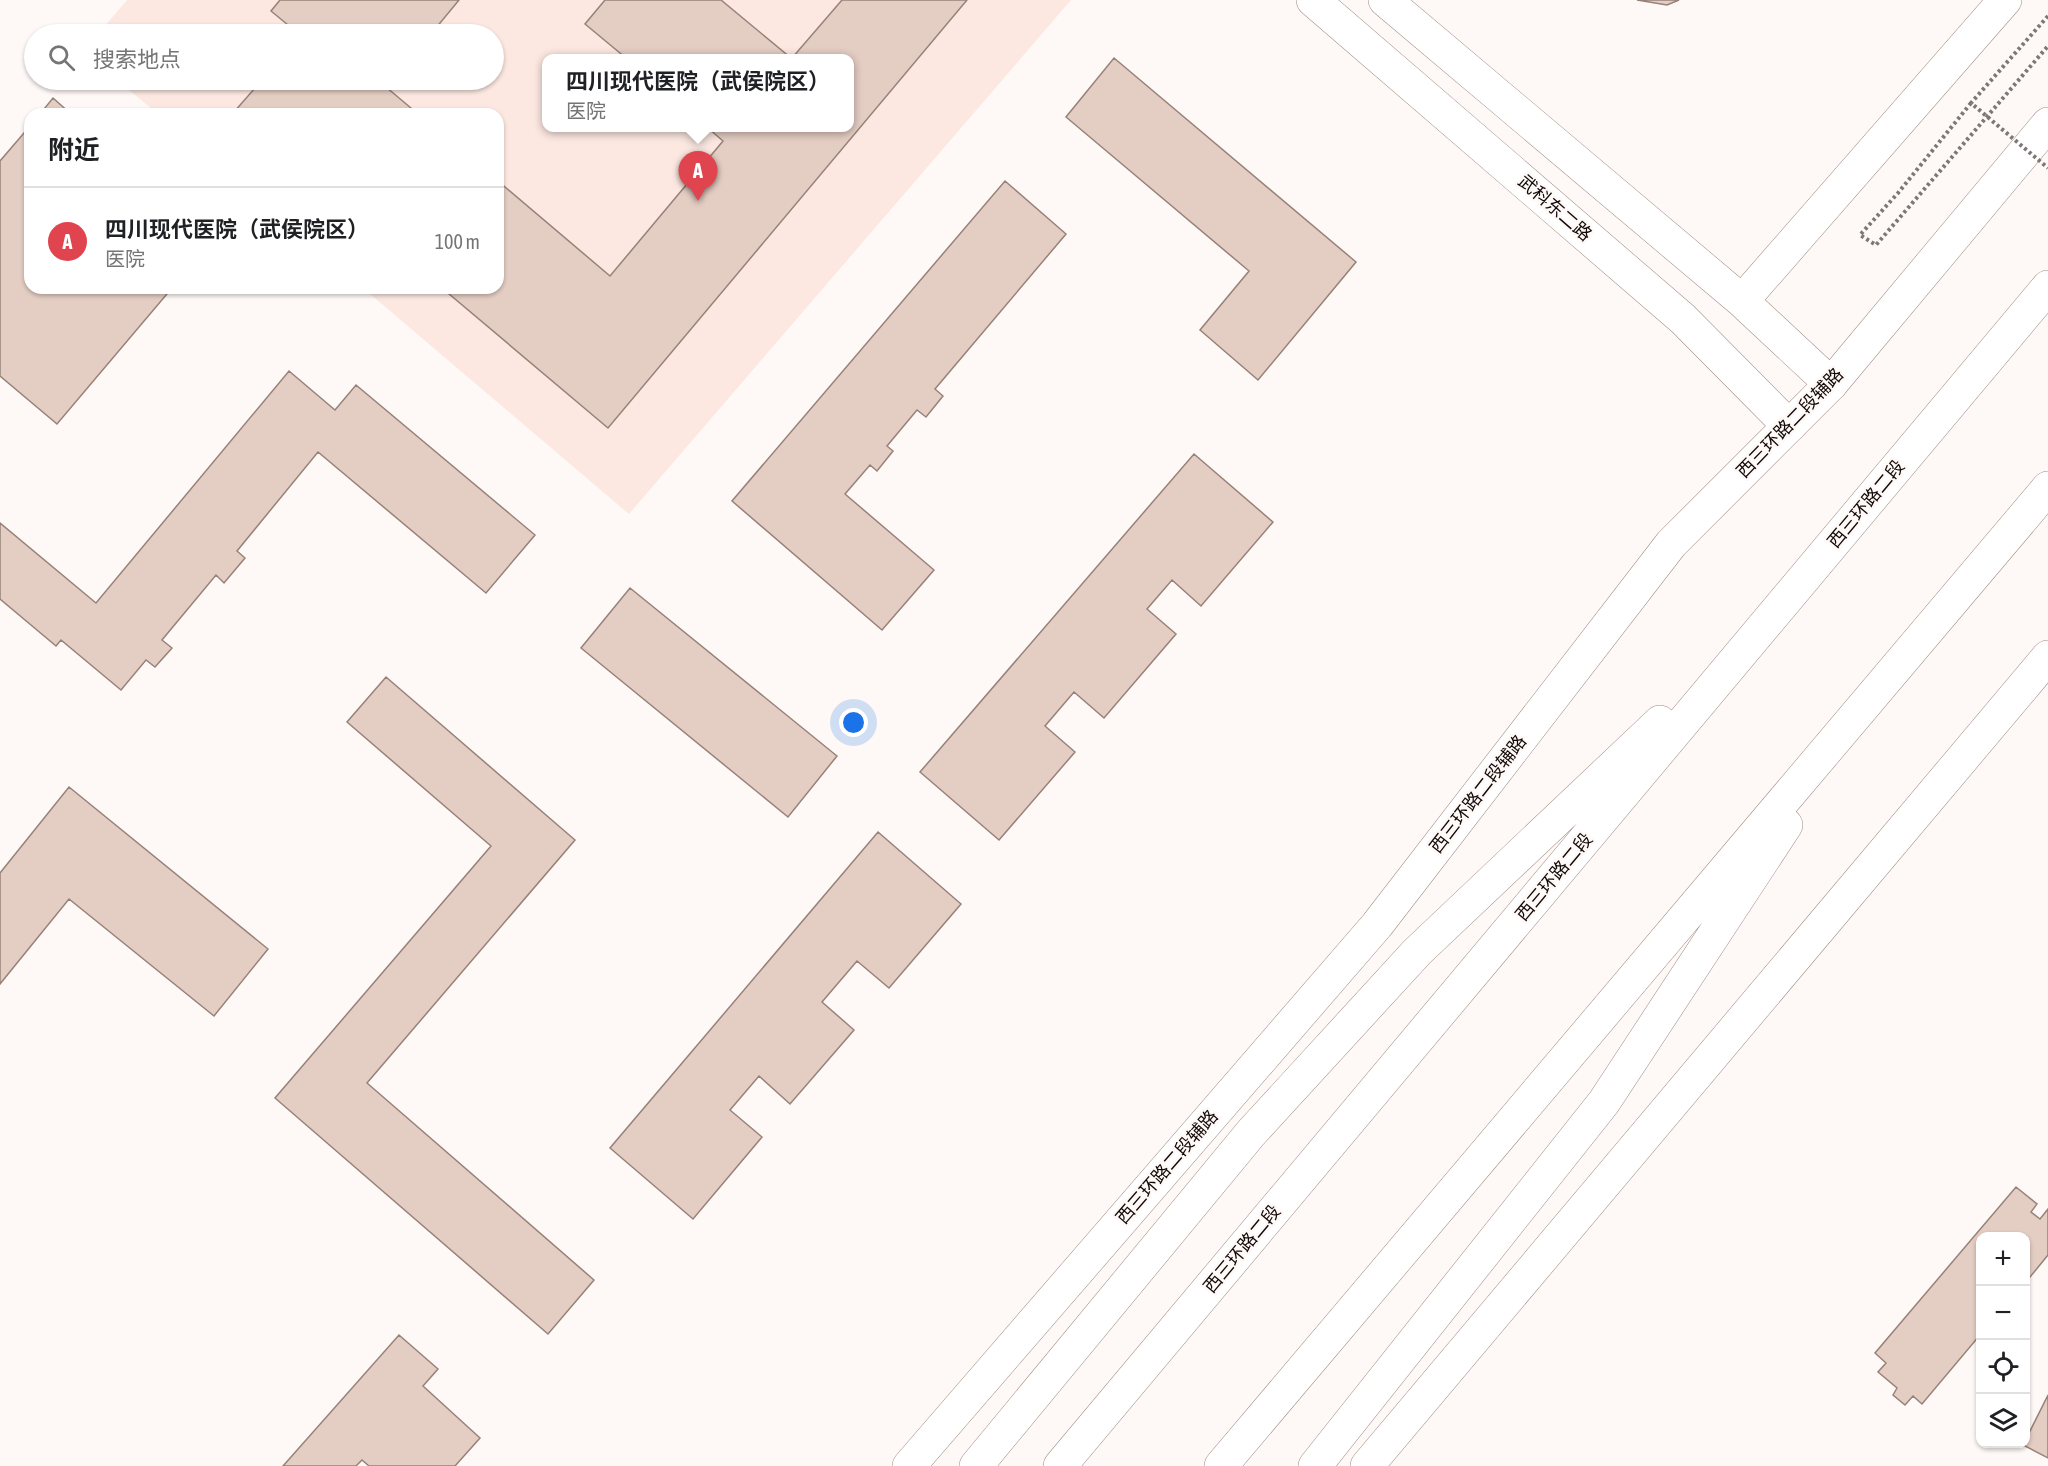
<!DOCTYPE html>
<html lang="zh">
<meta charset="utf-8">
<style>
body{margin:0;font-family:"Asap Condensed","Noto Sans SC",sans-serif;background:#f2f2f2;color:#202124}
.controls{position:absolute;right:18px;bottom:18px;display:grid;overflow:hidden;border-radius:12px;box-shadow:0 2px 4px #0004}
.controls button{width:54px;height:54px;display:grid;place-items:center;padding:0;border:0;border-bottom:2px solid #e0e0e0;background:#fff;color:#202124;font:30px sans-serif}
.you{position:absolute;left:854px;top:723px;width:21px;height:21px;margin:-15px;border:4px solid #fff;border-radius:50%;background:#1a73e8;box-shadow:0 0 0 9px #1a73e833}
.badge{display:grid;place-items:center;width:39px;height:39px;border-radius:50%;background:#1e5e73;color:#fff;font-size:20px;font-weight:700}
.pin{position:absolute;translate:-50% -50px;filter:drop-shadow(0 2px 3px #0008)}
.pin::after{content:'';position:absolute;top:32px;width:21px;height:18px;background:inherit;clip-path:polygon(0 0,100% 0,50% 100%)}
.popup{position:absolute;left:542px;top:54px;width:312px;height:78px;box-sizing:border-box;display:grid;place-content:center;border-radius:12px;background:#fff;filter:drop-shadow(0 2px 4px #0005);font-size:20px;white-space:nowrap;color:#757577}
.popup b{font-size:22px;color:#202124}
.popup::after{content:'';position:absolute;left:50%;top:100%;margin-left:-12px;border:12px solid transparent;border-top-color:#fff}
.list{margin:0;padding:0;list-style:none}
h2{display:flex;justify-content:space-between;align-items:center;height:78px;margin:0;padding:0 24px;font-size:26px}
h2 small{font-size:20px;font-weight:400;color:#757577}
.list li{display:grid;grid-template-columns:39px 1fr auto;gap:18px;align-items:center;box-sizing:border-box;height:108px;padding:0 24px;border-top:2px solid #e0e0e0}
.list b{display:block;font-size:22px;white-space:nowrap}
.list p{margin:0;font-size:20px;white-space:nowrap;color:#757577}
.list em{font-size:20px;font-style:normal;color:#757577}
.icon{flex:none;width:33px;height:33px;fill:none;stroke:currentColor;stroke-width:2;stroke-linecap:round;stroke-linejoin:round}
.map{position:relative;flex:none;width:2048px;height:1466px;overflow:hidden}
.search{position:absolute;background:#fff;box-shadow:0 2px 4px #0004;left:24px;top:24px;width:480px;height:66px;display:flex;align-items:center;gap:15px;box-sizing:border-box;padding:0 21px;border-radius:33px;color:#757577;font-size:22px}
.panel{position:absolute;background:#fff;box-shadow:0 2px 4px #0004;left:24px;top:108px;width:480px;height:186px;border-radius:18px}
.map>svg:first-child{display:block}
.built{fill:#fce8e1;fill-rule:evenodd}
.building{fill:#e4cdc3;stroke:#978279;stroke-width:1.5}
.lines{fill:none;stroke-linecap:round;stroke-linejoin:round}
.minor-casing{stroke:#a28d84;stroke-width:34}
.major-casing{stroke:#a28d84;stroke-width:34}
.highway-casing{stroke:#a28d84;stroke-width:34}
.path{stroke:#7e7775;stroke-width:4;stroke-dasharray:3 3;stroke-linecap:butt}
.minor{stroke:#fff;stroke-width:33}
.major{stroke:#fff;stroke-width:33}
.highway{stroke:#fff;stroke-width:33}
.path-bridge{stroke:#7e7775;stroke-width:4;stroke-dasharray:3 3;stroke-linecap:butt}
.labels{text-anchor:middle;stroke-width:5;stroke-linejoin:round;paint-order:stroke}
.street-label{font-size:18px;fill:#110907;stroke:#fef9f7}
</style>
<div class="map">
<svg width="2048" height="1466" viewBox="0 0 2048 1466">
<rect width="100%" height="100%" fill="#fef9f7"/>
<path class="built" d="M127,0H1071L629,514L363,288H498V114H158L117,80H494V34H98ZM546,58H849V128H546Z"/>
<path class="building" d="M280,0H459L431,34H299L271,11Z
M605,0H721L791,58H626L585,24Z
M842,0H967L608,428L442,288H498V181L610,276L723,141L708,128H849V58H792Z
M1637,0H1679L1667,5Z
M1114,58L1356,262L1258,380L1200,330L1249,271L1066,117Z
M262,80H393L386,87L418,114H236L234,112Z
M53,98L71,114H40Z
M30,126V288H172L57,424L0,376V161Z
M1005,181L1066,234L935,389L943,396L926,417L917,410L887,446L893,451L877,471L870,465L845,494L934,570L882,630L732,501Z
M289,371L335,410L356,385L535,535L486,593L318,452L237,551L245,558L224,583L216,575L162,640L172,648L155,667L146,660L121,690L61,640L56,646L0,599V523L96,603Z
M1194,454L1273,522L1201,606L1172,580L1147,609L1176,634L1104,718L1074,692L1045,726L1075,752L999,840L920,772Z
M630,588L837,756L788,817L581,648Z
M386,677L575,840L367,1083L594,1280L548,1334L275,1098L491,846L347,722Z
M69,787L268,949L214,1016L69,899L0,984V873Z
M878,832L961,904L889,988L857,961L822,1002L854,1030L790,1104L759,1076L730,1110L762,1137L693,1219L610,1148Z
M2016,1187L2037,1204L2031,1212L2040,1219L2048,1209V1255L2026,1282V1236H1980V1335L1922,1404L1913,1396L1905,1405L1893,1395L1897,1388L1878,1372L1886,1363L1875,1353Z
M399,1335L438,1369L423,1386L480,1438L455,1466H369L362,1460L356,1466H283Z
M2048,1395V1458L2023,1445Z"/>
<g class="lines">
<defs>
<path id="minor" d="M1313,0L1683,319L1789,426
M1385,0L1742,301L1831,384
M1742,301L2005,0"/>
<path id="major" d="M909,1466L1377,925L1671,544L1831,384L2048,124
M1367,1466L2048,657"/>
<path id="highway" d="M976,1466L1251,1133L1417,952L1660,722
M1060,1466L2048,287
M1221,1466L2048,488
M1315,1466L1604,1102L1786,825"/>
</defs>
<use href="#minor" class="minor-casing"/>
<use href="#major" class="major-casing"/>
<use href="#highway" class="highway-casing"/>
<path class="path" d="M1971,103L1898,193L1860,235L1876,245L2048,46"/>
<use href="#minor" class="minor"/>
<use href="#major" class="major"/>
<use href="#highway" class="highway"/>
<path class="path-bridge" d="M2048,16L1971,103L2048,168"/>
</g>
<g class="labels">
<g class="street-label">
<text transform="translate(1555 208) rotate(41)" y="6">武科东二路</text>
<text transform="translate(1790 423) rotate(-46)" y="6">西三环路二段辅路</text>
<text transform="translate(1866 504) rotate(-50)" y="6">西三环路二段</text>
<text transform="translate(1478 794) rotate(-52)" y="6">西三环路二段辅路</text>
<text transform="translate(1554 877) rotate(-50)" y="6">西三环路二段</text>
<text transform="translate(1167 1167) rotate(-49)" y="6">西三环路二段辅路</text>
<text transform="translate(1242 1249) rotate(-50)" y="6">西三环路二段</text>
</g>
</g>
</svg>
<div class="controls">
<button>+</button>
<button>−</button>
<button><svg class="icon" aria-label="locate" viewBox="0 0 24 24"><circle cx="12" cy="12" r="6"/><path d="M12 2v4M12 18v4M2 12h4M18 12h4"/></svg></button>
<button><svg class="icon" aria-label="layers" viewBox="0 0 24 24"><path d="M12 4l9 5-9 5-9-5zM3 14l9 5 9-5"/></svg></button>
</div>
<div class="you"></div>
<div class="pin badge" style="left:698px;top:201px;background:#e0444e">A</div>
<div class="popup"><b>四川现代医院（武侯院区）</b>医院</div>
<div class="search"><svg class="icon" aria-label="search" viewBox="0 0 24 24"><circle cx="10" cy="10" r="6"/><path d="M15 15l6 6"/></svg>搜索地点</div>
<section class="panel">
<h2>附近<small></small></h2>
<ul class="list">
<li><span class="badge" style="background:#e0444e">A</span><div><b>四川现代医院（武侯院区）</b><p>医院</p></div><em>100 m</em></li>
</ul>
</section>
</div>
